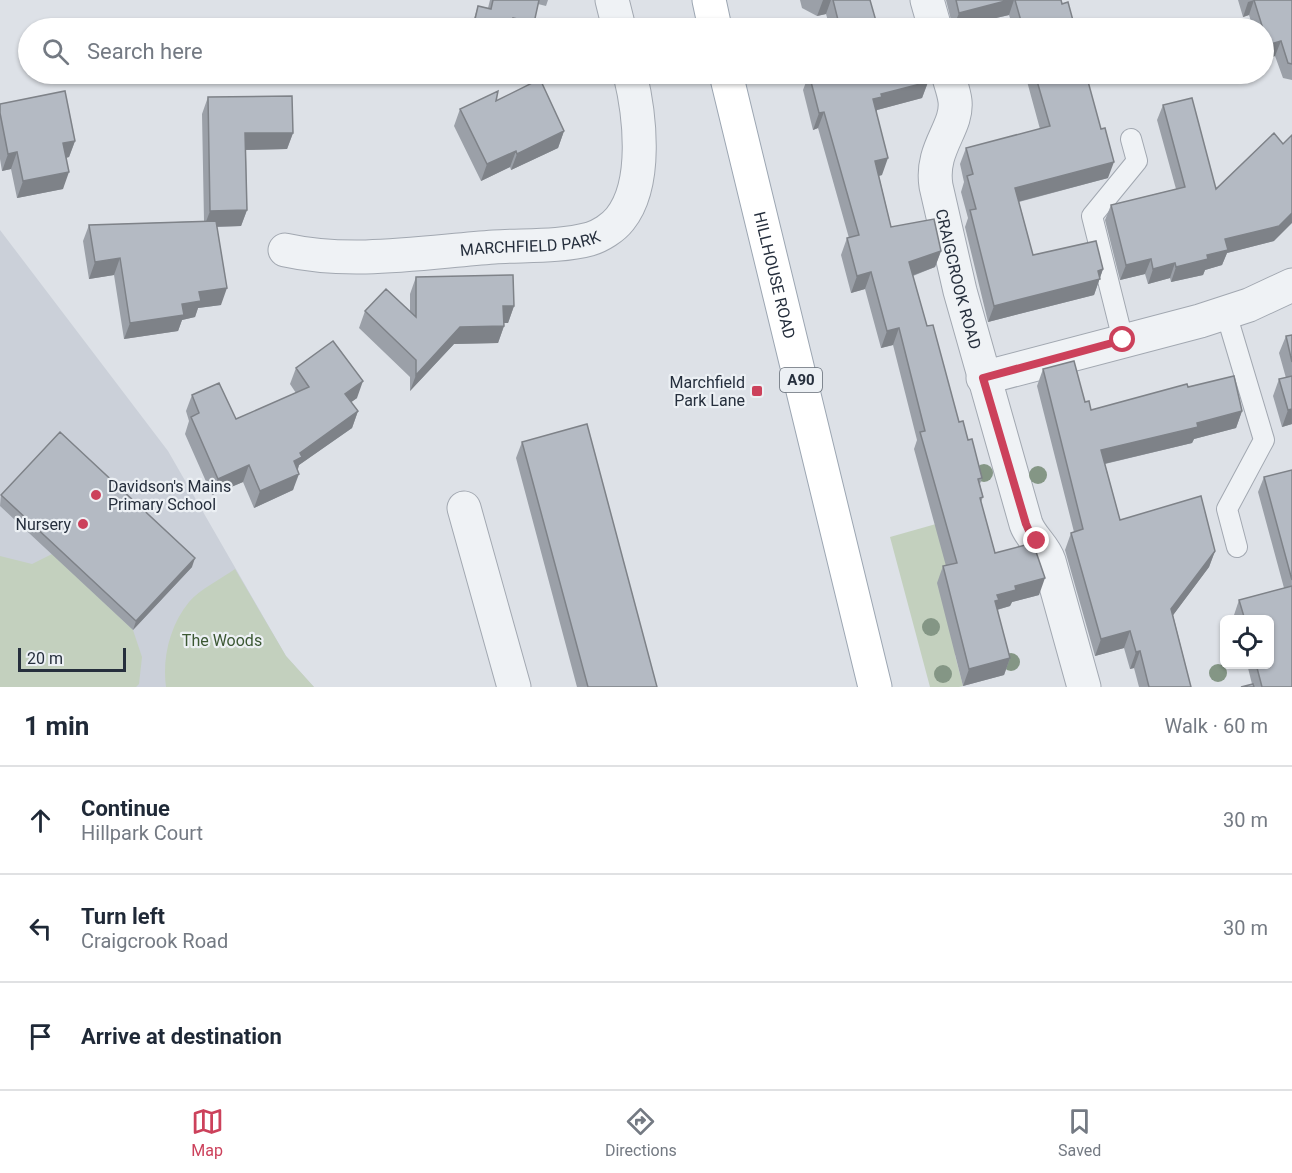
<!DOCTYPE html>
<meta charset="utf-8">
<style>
body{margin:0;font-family:Roboto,sans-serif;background:#f6f6f7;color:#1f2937}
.controls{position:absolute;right:18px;bottom:18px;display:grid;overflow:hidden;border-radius:9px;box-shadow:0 2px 4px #0004}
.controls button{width:54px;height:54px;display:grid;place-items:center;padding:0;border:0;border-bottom:2px solid #e0e1e3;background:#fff;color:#1f2937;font:30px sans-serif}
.scale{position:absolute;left:18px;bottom:15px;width:108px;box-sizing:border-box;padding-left:6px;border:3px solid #262f3d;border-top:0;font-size:16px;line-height:21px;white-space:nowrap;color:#262f3d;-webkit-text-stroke:4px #ecf0f4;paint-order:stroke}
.stop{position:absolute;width:18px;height:18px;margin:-14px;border:4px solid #cc415b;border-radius:50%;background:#fff}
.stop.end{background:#cc415b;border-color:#fff;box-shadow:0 2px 6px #0008}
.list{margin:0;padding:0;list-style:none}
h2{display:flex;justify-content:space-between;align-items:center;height:78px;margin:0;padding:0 24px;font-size:26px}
h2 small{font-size:20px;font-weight:400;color:#747a83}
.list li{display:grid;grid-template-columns:39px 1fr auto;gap:18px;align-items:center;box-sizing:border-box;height:108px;padding:0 24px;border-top:2px solid #e0e1e3}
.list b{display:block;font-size:22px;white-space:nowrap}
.list p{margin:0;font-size:20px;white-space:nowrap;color:#747a83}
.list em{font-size:20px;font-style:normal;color:#747a83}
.icon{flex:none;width:33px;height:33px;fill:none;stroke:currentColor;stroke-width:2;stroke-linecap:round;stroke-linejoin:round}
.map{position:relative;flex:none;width:1292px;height:687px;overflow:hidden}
.search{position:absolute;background:#fff;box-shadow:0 2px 4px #0004;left:18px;right:18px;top:18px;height:66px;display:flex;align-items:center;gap:15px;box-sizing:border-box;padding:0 21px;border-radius:33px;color:#747a83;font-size:22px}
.sheet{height:402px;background:#fff}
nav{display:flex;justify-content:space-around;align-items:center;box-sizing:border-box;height:84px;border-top:2px solid #e0e1e3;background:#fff;font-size:16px;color:#747a83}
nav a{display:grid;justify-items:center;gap:3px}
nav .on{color:#cc415b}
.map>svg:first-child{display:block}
.built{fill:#cbd0d9}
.green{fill:#c3d0be}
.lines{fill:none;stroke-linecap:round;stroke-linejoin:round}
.lane-casing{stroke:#a2a8b1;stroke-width:22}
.street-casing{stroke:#a2a8b1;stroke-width:35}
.primary-casing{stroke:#9ca6b2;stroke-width:35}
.lane{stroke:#eff2f5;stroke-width:20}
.street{stroke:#eff2f5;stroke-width:33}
.primary{stroke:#fff;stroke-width:33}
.tree{fill:#849685}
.wall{fill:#9ba0a8}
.shaded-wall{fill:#7e8288}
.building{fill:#b4bac3;stroke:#7e8288;stroke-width:1.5}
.route{stroke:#cc415b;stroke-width:8}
.poi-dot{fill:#cc415b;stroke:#ecf0f4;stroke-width:2}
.labels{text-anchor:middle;stroke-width:4.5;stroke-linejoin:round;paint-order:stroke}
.shield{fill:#ecf0f4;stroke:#616974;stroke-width:1.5}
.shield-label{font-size:15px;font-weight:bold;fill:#262f3d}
.street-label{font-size:16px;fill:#262f3d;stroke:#ecf0f4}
.poi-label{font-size:16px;fill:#262f3d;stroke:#ecf0f4;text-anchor:end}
.park-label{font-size:16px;fill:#3c5834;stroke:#ecf0f4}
</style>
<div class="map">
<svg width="1292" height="687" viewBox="0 0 1292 687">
<rect width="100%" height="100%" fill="#dde1e7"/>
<path class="built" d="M0,230L168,451L286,656L314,687H0Z"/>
<path class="green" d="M936,524L985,647L955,655L963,686L959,687H930L890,537Z
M52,554L133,630L142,657L139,684L136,687H0V556L32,564Z
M235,569L286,656L314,687H166C162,658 170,625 189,602C200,589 221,579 235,569Z"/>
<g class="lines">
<defs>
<path id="lane" d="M1226,313L1264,440L1227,509L1237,547
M1123,340L1092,216L1137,161L1131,139"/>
<g id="street">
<path d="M612,0L619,28"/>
<path d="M927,0L935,28"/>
<path id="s1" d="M948,74C950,82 954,92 955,101C958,128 930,148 936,186L960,291L1026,524C1031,538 1044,546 1049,561L1084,687"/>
<path id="s2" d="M285,250C352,265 425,252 494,247C525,245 560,247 590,239C600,236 613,228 620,219C648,184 640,115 630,74"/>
<path d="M983,378L1200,321L1249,305L1292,285"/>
<path d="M464,508L514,687"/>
</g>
<g id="primary">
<path d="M709,0L715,28"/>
<path id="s3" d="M726,74L875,687"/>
</g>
</defs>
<use href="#lane" class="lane-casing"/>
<use href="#street" class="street-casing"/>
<use href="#primary" class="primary-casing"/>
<use href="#lane" class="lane"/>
<use href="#street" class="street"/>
<use href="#primary" class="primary"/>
</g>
<g class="tree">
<circle cx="984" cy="473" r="9"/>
<circle cx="1038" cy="475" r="9"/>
<circle cx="931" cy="627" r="9"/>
<circle cx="1011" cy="662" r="9"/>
<circle cx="1218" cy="673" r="9"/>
<circle cx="943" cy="674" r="9"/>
</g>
<path class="wall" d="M490,0H548L546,6L538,4L532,28H471L478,6L488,8Z
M800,0H870L878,28H830L826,14L817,16L802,8Z
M946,0H1061L1075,28H1013L1009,15L953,28Z
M1238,0H1292V80L1283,78L1275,56L1263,60V28H1253L1249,15L1243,17Z
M809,74L928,82L922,98L877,110L876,112L882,175L879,176L891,227L941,251L935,267L913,276L927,326L959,422L968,440L982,478L980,484L983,497L981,502L995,553L1039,595L1012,602L1010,606L997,610L1010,658L1004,675L963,686L937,583L943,566H946L914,449L917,440L893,345L881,348L865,289L851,293L841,255L847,238H849L818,128L813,130L803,90Z
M1025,74H1086L1108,178L1019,202L1033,255L1103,269L1094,295L988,322L965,227L968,218L961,192L964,182L960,164L966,148L1040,129Z
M208,97L293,133L287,149L246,150L247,210L241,226L217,227L221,305L198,308L195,317L182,320L178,331L124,339L114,275L89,279L83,241L89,225L204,221L202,114Z
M496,101L564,131L558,148L511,170L510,167L481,181L454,126L460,109Z
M0,104L75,141L69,157L66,158L63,189L17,198L11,169L2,171L0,159Z
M1163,105L1216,189L1283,144L1274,241L1227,253L1222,265L1205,270L1203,275L1171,282L1170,278L1148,284L1145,274L1120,280L1105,220L1111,205L1176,189L1157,120Z
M416,277L514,306L508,323H503L504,326L498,343L454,344L410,391V377L359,328L365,311H410V294Z
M1292,335V424L1282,427L1273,396L1279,379L1286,378L1279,353L1286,336Z
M296,368L357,398L351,402L358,411L352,428L299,465L293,490L254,508L243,482L212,495L185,434L189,421L186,411L192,395L236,419L296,393L290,384Z
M1043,369L1085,402L1091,410L1242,411L1236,428L1194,439L1192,443L1105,464L1120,520L1215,551L1209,567L1173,615L1191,687H1139L1134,668L1130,669L1124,648L1095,656L1065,550L1071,533L1074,532L1037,386Z
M522,442L657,687H577L516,458Z
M1292,470V687H1241L1252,684L1247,664H1269V620H1235L1234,615L1239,600L1284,588L1258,492L1264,477Z
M1,495L192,567L133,630L0,506Z"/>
<path class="shaded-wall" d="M823,0H831L826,14L817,16Z
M1009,0H1014L1009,15L953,28L959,13Z
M1254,0L1249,15L1243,17L1248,2Z
M1281,41L1275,56L1263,60L1268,45Z
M928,82L922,98L877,110L876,113L873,99L881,94Z
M824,112L818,128L813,130L819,113Z
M564,131L558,148L511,170L517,154Z
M245,133H293L287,149L239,150Z
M75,141L69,157L57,160L63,143Z
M516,151L510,167L481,181L487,164Z
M17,152L11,169L2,171L8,154Z
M888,158L882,175L869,178L875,161Z
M1114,162L1108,178L1009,204L1015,188Z
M69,172L63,189L17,198L23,181Z
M247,210L241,226L204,227L210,211Z
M1292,213V223L1274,241L1227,253L1222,265L1205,270L1203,275L1171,282L1176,267L1207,255L1225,239Z
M941,251L935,267L903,279L909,262Z
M120,258L114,275L89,279L95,262Z
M1151,259L1145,274L1120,280L1126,265Z
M1175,263L1170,278L1148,284L1153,269Z
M1103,269L1094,295L988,322L994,306Z
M871,272L865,289L851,293L857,276Z
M227,288L221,305L198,308L195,317L182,320L178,331L124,339L130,323L182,304L199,292Z
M503,306H514L508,323H497Z
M504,326L498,343L454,344L410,391L416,375L460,327Z
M899,328L893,345L881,348L887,331Z
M363,381L357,398L339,411L345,394Z
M1292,409V424L1282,427L1288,410Z
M358,411L352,428L299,465L296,474L294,461L300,453Z
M1242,411L1236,428L1194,439L1192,443L1095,466L1101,450Z
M249,465L243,482L212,495L218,479Z
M299,474L293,490L254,508L260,491Z
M1215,551L1209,567L1165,626L1171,609Z
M195,558L192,567L133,630L136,621Z
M1045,578L1039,595L1012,602L1010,606L996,610L989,618L997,595L1015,586Z
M1130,631L1124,648L1095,656L1101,639Z
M1140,651L1134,668L1130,669L1136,652Z
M1010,658L1004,675L963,686L969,669Z"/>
<path class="building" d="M493,0H539L534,23L513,18L511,28H473L478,6L491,9Z
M833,0H870L878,28H840Z
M956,0H1009L959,13Z
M1015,0H1061L1062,4L1068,2L1075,28H1023Z
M1254,0H1292V64L1288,63L1281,41L1268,45Z
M809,74H926L928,82L881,94L882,97L873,99L888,158L875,161L891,227L934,219L941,251L909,262L927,326L933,325L959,422L963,421L968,440L972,439L982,478L978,479L983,497L980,498L995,553L1033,543L1045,578L1015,586L1016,590L997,595L999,600L995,601L1010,658L969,669L943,566L957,563L920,432L925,431L899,328L887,331L871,272L857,276L847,238L859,235L824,112L819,113Z
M1035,74H1086L1101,129L1105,128L1114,162L1015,188L1033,255L1096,241L1103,269L1098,271L1100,279L994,306L970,210L976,209L967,176L973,174L966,148L1050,126Z
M540,79L564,131L517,154L516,151L487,164L460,109L498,91L496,101Z
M65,91L75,141L63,143L69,172L23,181L17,152L8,154L0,113V104Z
M292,96L293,133H245L247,210L210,211L208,97Z
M1192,98L1216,189L1274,133L1283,144L1292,135V213L1279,226L1225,239L1228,250L1207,255L1208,259L1176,267L1175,263L1153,269L1151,259L1126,265L1111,205L1185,187L1163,105Z
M216,221L227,288L199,292L201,301L182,304L184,315L130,323L120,258L95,262L89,225Z
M513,275L514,306H503L504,326L460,327L416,375V360L365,311L386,289L416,317V277Z
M1292,335V362L1286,336Z
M333,341L363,381L345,394L358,411L300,453L302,457L294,461L299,474L260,491L249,465L218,479L191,417L199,413L192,395L219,383L236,419L309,387L296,368Z
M1074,361L1085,402L1089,401L1091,410L1187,384L1188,387L1234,376L1242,411L1197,423L1198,427L1101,450L1120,520L1201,496L1215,551L1171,609L1191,687H1149L1140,651L1136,652L1130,631L1101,639L1071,533L1083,529L1043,369Z
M1292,376V409L1288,410L1279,379Z
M587,424L657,687H588L522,442Z
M60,432L195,558L136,621L1,495Z
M1292,470V580L1264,477Z
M1292,586V687H1262L1256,664H1269V620H1245L1239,600Z
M1253,684L1254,687H1241Z"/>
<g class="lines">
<path class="route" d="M1037,541L1030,533L1026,524L983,378L1123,340"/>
</g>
<g class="poi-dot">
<rect x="751" y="385" width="12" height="12" rx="3"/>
<circle cx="96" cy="495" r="6"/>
<circle cx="83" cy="524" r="6"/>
</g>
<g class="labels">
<rect class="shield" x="780" y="368" width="42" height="24" rx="4.5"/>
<g class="shield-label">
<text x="801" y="385">A90</text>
</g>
<g class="street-label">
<text dy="6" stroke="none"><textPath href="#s2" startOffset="246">MARCHFIELD PARK</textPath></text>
<text dy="6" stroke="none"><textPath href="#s3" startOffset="207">HILLHOUSE ROAD</textPath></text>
<text dy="6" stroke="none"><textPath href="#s1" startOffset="212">CRAIGCROOK ROAD</textPath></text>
</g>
<g class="poi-label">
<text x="745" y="388">Marchfield<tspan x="745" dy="18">Park Lane</tspan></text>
<text x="108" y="492" text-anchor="start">Davidson's Mains<tspan x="108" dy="18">Primary School</tspan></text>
<text x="71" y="530">Nursery</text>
</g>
<g class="park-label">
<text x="222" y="646">The Woods</text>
</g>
</g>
</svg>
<div class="controls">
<button><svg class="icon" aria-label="locate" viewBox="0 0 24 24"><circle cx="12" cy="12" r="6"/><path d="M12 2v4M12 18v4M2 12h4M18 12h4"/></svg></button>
</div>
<div class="scale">20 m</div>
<div class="stop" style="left:1123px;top:340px"></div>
<div class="stop end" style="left:1037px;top:541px"></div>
<div class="search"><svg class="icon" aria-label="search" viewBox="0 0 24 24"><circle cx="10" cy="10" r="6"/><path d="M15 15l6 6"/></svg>Search here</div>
</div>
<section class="sheet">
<h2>1 min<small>Walk · 60 m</small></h2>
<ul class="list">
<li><svg class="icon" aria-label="ahead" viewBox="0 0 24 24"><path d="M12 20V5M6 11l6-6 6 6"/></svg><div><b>Continue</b><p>Hillpark Court</p></div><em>30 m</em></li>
<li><svg class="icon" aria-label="left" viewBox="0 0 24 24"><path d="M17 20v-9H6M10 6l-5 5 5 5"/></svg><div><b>Turn left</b><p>Craigcrook Road</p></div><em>30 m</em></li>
<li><svg class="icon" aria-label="arrive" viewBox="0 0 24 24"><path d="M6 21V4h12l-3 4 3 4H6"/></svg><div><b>Arrive at destination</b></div></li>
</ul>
</section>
<nav>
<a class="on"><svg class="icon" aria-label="map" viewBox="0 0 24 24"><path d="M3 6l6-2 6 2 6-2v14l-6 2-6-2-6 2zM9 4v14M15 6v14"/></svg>Map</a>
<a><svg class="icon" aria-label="directions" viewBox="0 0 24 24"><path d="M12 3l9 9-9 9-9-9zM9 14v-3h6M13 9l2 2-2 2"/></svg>Directions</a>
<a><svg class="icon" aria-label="saved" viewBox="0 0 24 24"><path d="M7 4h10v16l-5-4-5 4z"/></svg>Saved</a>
</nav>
